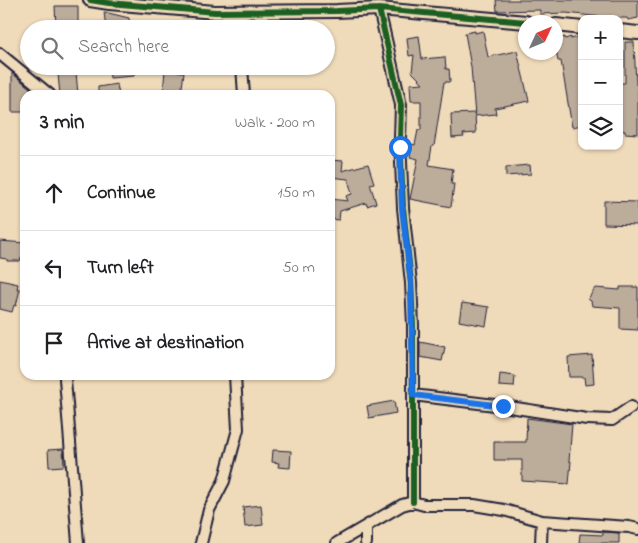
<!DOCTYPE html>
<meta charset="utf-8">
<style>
body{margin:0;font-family:"Indie Flower",sans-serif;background:#f6f6f6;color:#202124}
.controls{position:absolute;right:15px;top:15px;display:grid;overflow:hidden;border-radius:10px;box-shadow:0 1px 4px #0004}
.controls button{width:45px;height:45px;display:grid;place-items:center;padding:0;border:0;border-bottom:1px solid #e0e0e0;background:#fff;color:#202124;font:25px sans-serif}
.compass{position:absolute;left:518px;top:15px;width:45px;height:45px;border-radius:50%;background:#fff;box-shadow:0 1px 4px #0004;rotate:46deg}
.stop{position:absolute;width:15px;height:15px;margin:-11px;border:4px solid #1a73e8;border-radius:50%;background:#fff}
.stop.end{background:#1a73e8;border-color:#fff;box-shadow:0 1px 5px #0008}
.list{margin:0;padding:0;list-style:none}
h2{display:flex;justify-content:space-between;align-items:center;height:65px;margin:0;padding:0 20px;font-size:21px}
h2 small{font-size:16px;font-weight:400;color:#757577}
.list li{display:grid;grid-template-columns:32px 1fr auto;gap:15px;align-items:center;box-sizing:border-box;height:75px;padding:0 20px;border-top:1px solid #e0e0e0}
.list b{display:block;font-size:19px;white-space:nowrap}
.list em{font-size:16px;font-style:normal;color:#757577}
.icon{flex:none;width:28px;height:28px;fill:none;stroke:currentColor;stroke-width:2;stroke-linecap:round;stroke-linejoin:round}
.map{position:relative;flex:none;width:638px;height:543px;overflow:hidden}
.search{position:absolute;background:#fff;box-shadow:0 1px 4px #0004;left:20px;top:20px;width:315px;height:55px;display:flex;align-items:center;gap:12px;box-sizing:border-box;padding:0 18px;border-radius:28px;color:#757577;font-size:19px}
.panel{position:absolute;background:#fff;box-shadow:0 1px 4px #0004;left:20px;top:90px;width:315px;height:290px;border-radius:15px}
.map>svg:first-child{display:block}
.building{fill:#bcac9a;stroke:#22223b}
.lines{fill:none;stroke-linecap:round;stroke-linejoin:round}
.minor-casing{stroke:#22223b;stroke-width:14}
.tertiary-casing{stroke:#22223b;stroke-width:16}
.minor{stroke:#efdab9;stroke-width:10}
.tertiary{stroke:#efdab9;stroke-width:12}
.cycleway-casing{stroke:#efdab9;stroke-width:9}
.cycleway{stroke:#1b5e20;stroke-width:6}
.route{stroke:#1a73e8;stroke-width:6}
</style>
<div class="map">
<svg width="638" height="543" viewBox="0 0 638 543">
<rect width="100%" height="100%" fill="#efdab9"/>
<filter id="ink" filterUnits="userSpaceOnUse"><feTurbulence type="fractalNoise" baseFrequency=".02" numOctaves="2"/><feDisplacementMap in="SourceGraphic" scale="10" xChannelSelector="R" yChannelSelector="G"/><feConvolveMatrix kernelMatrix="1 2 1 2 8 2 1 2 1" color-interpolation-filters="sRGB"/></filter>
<g filter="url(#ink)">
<path class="building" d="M496,0H638V18L628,20L627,18H610L566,13L540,14V10L497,11Z
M55,6H78V25H73V28H56Z
M104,12L129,18L130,29H106Z
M475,31V33L483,31L488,57L517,51L529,101L495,108L496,114L475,116L471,67L465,33Z
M419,36L422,59L445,57L446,69H449L450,81L449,82H444L434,146H432L429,165L453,169L451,184H454L451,207L410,199L418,159L410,157L412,144L415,145L418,130H421V101H411L410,84L423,83L412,72L414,55L409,56L407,38Z
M565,37V39L571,37V39L578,37L582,54V125L572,127L561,61H558L556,51V39Z
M625,42H634L636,85H638V134L625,133V131L619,130V83H625Z
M109,66H134V76L110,78Z
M165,70L184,72L181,95L163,92Z
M76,72L78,95H60L58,74Z
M12,73L31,89V95H25V112H12Z
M117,84L119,95H98V87Z
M475,113L476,133L463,134L464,137L452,138L451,114Z
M330,160L343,161L342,171L368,164L374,183L370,184L376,203L367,206L366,203L340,211L339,220L330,219V199L348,201L346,196L352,194L348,179L330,177Z
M530,165L531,174L506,176V167Z
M604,201L638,202V225L604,224Z
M0,241L25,243V258H21L20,261H7V259L0,258Z
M0,280L18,284L17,289H20L16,306L14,305L12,312L0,309Z
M620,287H638V330L620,329V308L592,306L591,301L588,299L595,288L620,290Z
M462,303L489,307L486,326L459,321Z
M420,342L445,347L442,361L420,357Z
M592,355L594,384L585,385L584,377H569L568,357Z
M500,374L515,376L514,387L499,386Z
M394,401L396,413L369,418L367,406Z
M527,418L572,424L569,461H571L569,484L522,481V460H494V442H526Z
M63,449L64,466L49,467L48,450Z
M273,450L291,451L290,468L278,467L279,463L272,462Z
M261,505L263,525L245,527L243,507Z
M603,532L619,533V543H579L580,534L603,535Z"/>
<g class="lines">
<defs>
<path id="minor" d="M379,9L401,105L400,139L403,208L411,283L413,325V502
M240,12V29
M0,54L50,95
M242,66L244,95
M68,375L65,379L78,543
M413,395L503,406L587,419L612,420L631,407
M201,543L209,510L224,481L238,429L235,375
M337,543L402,505L413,502L424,505H474L504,510L542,521L629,527L638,529
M366,543V526
M541,543L542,521"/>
<path id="tertiary" d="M90,0L109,3L215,12L337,11L379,9L526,22
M556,25L582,28
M619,31L638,33"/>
</defs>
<use href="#minor" class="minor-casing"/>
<use href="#tertiary" class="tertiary-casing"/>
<use href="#minor" class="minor"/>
<use href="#tertiary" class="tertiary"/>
<defs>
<path id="cycleway" d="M90,0L109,3L215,12L337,11L379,9L526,22
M379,9L401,105L400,139L403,208L411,283L413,325V502"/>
</defs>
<use href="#cycleway" class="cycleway-casing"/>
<use href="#cycleway" class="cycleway"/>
</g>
</g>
<g class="lines" filter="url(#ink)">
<path class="route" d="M400,147L402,208L411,283L413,395L503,406"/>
</g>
</svg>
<div class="controls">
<button>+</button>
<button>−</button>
<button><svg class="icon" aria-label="layers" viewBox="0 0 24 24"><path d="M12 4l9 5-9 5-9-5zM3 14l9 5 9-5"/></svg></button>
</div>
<svg class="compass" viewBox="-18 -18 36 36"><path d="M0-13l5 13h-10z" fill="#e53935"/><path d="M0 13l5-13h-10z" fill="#757577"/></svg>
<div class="stop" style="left:400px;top:147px"></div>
<div class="stop end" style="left:503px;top:406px"></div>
<div class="search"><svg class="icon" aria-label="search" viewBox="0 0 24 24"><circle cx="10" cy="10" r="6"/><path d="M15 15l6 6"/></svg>Search here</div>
<section class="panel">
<h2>3 min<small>Walk · 200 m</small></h2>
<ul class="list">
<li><svg class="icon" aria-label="ahead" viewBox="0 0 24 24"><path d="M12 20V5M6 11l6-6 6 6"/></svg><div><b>Continue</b></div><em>150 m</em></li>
<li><svg class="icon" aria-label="left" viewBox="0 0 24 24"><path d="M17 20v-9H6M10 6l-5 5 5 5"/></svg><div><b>Turn left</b></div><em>50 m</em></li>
<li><svg class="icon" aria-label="arrive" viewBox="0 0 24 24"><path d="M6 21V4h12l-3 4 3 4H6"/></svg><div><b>Arrive at destination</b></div></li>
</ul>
</section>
</div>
